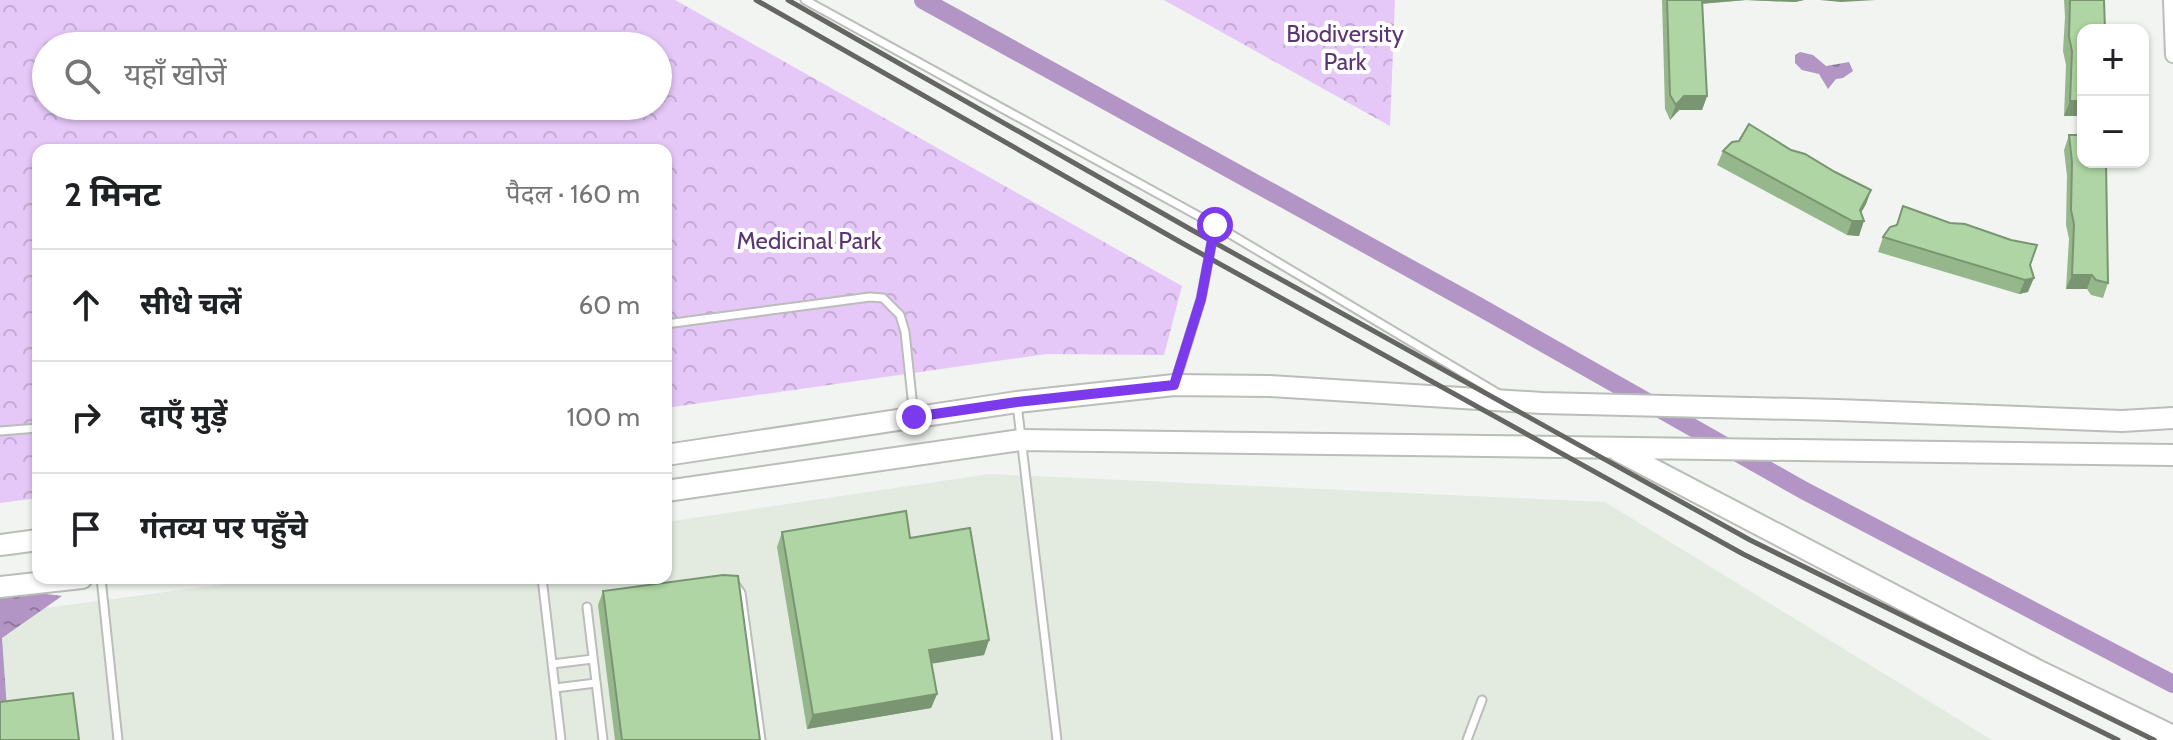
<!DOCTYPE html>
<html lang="hi">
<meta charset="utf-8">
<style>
body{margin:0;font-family:Cabin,"Noto Sans Devanagari",sans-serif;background:#f6f6f6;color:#202124}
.controls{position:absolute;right:24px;top:24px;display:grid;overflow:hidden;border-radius:16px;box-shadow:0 2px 6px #0004}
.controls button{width:72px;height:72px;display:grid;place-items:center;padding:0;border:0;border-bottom:2px solid #e0e0e0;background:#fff;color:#202124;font:40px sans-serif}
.stop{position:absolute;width:24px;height:24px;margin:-18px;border:6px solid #7c3aed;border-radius:50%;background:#fff}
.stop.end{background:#7c3aed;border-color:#fff;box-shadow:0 2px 8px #0008}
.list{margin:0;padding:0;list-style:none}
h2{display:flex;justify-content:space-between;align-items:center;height:104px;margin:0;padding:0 32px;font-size:34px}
h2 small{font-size:26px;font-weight:400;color:#757577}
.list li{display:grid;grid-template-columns:52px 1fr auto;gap:24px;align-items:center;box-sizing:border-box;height:112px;padding:0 32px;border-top:2px solid #e0e0e0}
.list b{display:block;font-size:30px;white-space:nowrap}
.list em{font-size:26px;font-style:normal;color:#757577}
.icon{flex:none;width:44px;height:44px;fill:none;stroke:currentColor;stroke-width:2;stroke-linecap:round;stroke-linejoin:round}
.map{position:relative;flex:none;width:2173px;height:740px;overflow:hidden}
.search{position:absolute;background:#fff;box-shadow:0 2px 6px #0004;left:32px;top:32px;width:640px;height:88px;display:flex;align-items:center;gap:20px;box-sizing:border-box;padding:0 28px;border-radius:44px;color:#757577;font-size:30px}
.panel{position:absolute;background:#fff;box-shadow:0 2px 6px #0004;left:32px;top:144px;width:640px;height:440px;border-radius:16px}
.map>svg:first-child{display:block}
.built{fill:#e3ebe1}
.park{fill:url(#park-crowns);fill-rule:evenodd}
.water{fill:url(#water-ripples)}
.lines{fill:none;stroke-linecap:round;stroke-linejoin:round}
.canal{stroke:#b294c5;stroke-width:18}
.lane-casing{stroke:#babdb9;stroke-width:11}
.street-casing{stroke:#babdb9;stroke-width:18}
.secondary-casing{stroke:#babdb9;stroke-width:24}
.lane{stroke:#fff;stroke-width:7}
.street{stroke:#fff;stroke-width:14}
.secondary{stroke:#fff;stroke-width:20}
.rail{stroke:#656664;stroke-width:5}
.wall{fill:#96b78c}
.shaded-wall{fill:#7a9572}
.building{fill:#aed5a3;stroke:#7a9572;stroke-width:2}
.route{stroke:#7c3aed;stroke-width:10}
.labels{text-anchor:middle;stroke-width:8;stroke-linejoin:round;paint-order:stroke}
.park-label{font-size:24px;fill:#5e3574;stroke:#fff}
</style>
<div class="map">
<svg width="2173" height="740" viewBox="0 0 2173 740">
<defs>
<pattern id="park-crowns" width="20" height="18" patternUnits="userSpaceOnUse" patternTransform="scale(2)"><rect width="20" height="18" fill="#e5c7f8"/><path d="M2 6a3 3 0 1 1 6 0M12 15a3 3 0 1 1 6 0" fill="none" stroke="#c4abd4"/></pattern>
<pattern id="water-ripples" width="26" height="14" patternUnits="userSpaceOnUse" patternTransform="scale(2)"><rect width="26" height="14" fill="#b294c5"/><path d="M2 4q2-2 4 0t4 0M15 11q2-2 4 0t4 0" fill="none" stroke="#9079a0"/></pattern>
</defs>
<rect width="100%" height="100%" fill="#f1f4f0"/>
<path class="built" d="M989,474L1605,502L1992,740H0V614L272,578H666V522Z"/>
<path class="park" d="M0,0H675L1182,286L1164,355L1047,354L666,408V150H38V498L0,503ZM46,46H658V106H46Z
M1164,0H1395L1390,126Z"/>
<path class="water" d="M1800,52L1813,55L1826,66L1849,62L1853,71L1843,78L1836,79L1828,89L1819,74L1802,70L1795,63V55Z
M0,588L62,596L2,638L7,709H0Z"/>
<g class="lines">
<path class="canal" d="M923,0L1478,306L1803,490L2173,684"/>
<defs>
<path id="lane" d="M805,0L1215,225L1201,299L1175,383
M1215,225L1499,394
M666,324L870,297L883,298L900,315L905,332L914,417
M1017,404L1057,740
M0,431L38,428
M101,578L118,740
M542,578L561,740
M734,583L741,593L761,740
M587,607L603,740
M552,664L593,659
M555,688L596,683
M1467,740L1482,700"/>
<path id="street" d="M2171,0L2173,55"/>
<path id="secondary" d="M1618,451L2037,670L2173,736
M666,455L1017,402L1174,385L1269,386L1542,403L1837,410L2122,421L2173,418
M666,491L1020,440L2173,455
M0,545L38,540
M0,587L82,578"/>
</defs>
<use href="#lane" class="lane-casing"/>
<use href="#street" class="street-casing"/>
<use href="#secondary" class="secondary-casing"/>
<use href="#lane" class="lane"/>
<use href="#street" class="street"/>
<use href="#secondary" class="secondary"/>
<path class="rail" d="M756,0L1182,243L1743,554L2118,740
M788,0L1190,229L1750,540L2154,740"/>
</g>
<path class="wall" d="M1662,0H1804L1795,2L1746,0L1702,4L1707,96L1702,110H1679L1670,120L1665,109Z
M2064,0H2104L2083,116H2064L2066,65L2063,51L2065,17Z
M2069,135L2108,283L2103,298L2091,295L2087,289H2066L2069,239L2066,225L2067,176L2064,150Z
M1791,150L1871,190L1866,204L1861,213L1859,236L1847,235L1717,165L1723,151Z
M1883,237L2030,265L2028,292L2019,294L1878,252Z
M782,532L910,538L989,640L984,655L932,663L937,694L931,708L807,729L777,547Z
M603,591L760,740H615L598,605Z"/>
<path class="shaded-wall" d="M1697,0H1804L1795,2L1746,0L1696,4Z
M1820,0H1876L1841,2Z
M1684,96H1707L1702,110H1679L1670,120L1676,105Z
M2070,101H2083V116H2064Z
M1871,190L1866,204L1856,221H1864L1859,236L1847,235L1852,221Z
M2072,275H2092L2087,289H2066Z
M2034,278L2028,292L2019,294L2025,280Z
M989,640L984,655L924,665L929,650Z
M937,694L931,708L807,729L813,715Z"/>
<path class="building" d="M1667,0H1702L1707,96H1684L1676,105L1670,95Z
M2070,0H2104L2105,30H2083V101H2070L2072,51L2069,37Z
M1749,124L1791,150L1805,154L1835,172L1871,190L1860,210L1864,221H1852L1723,151L1732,142L1739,141Z
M2069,135H2083V162H2106L2108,283L2096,280L2092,275H2072L2074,224L2071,210L2072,162Z
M1903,206L1950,223L1965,224L2011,240L2037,245L2030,265L2034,278L2025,280L1883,237L1890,227L1897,225Z
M906,511L910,538L970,528L989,640L929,650L937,694L813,715L782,532Z
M723,575L738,576L760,740H622L603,591Z
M73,693L79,740H0V702Z"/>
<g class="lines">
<path class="route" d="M914,417L1017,402L1174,385L1201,299L1215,225"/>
</g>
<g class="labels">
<g class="park-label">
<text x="1345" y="42">Biodiversity<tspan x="1345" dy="28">Park</tspan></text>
<text x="809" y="249">Medicinal Park</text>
</g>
</g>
</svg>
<div class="controls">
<button>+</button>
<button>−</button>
</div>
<div class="stop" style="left:1215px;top:225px"></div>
<div class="stop end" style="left:914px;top:417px"></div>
<div class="search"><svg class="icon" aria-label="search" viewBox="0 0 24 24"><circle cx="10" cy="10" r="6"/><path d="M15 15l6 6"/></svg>यहाँ खोजें</div>
<section class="panel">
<h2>2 मिनट<small>पैदल · 160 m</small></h2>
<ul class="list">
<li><svg class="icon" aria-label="ahead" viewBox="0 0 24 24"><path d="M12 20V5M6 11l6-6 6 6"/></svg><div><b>सीधे चलें</b></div><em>60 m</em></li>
<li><svg class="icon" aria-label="right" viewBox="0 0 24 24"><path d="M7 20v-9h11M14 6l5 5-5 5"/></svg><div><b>दाएँ मुड़ें</b></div><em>100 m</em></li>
<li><svg class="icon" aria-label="arrive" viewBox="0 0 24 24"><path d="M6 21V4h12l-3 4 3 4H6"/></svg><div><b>गंतव्य पर पहुँचे</b></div></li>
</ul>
</section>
</div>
